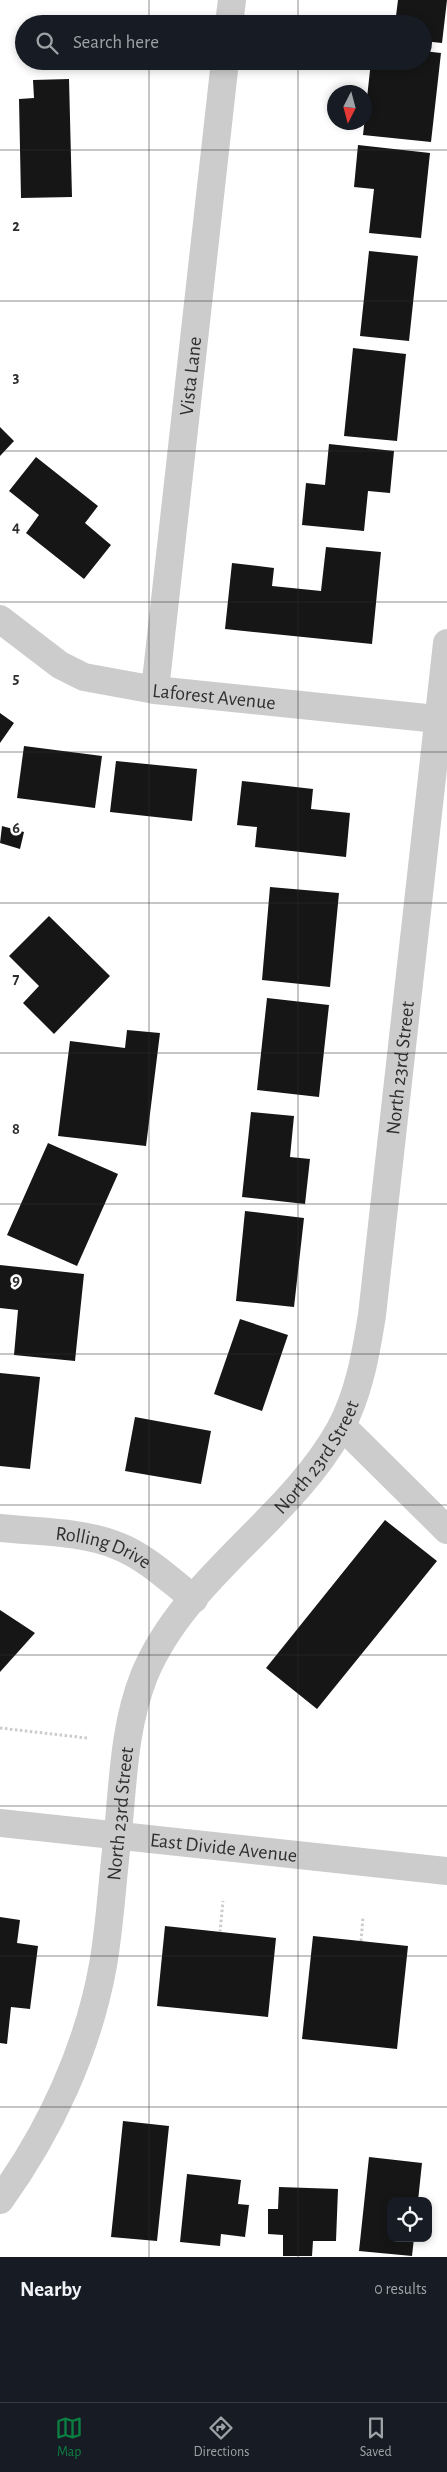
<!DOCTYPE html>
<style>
body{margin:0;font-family:"Alegreya Sans",sans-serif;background:#242831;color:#f1f3f6}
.controls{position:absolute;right:15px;bottom:15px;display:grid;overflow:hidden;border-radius:10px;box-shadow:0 2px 8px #0003}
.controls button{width:45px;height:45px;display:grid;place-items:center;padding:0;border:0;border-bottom:1px solid #363941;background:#171b24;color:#f1f3f6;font:25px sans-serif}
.compass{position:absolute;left:327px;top:85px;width:45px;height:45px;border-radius:50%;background:#171b24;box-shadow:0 2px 8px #0003;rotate:186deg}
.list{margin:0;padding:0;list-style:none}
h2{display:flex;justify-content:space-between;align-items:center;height:65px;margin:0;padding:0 20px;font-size:21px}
h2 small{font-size:16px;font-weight:400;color:#9ea1a6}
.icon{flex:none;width:28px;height:28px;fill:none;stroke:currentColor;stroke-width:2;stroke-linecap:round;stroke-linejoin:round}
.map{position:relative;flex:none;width:447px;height:2257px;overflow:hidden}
.search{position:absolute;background:#171b24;box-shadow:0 2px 8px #0003;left:15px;right:15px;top:15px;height:55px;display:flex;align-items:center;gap:12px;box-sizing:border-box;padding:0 18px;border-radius:28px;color:#9ea1a6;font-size:19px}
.sheet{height:145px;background:#171b24}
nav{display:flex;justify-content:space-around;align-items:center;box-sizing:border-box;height:70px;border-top:1px solid #363941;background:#171b24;font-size:14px;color:#9ea1a6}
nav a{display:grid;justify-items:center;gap:2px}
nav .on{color:#0b8043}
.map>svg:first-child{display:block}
.building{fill:#161616}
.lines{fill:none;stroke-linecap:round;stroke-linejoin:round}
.path{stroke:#ccc;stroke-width:3;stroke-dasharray:2.5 2.5;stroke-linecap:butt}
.minor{stroke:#ccc;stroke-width:28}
.grid{fill:none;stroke:#2f2f2f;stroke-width:1;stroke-opacity:0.55}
.labels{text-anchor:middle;stroke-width:5;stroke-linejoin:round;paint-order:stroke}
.street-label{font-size:20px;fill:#2f2f2f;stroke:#fff}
.grid-label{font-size:16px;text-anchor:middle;font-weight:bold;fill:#2f2f2f;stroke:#fff;stroke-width:5;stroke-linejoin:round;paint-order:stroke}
</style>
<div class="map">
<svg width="447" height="2257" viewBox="0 0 447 2257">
<rect width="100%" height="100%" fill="#fff"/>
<path class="building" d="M398,0H447L442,43L423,41V24H395Z
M423,51L441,53L431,142L363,135L371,61H423Z
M69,79L72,197L21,198L19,99L34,98L33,80Z
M358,145L430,153L421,238L369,233L374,189L354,187Z
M369,251L418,256L409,341L360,336Z
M353,348L406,354L397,441L344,436Z
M0,427L14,441L0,456Z
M329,444L394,451L390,493L368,491L364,531L302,525L306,483L325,485Z
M36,457L98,506L85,523L111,545L84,579L26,533L39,515L9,491Z
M326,547L381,552L372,644L225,629L232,563L274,568L272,586L321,591Z
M0,713L14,723L0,743Z
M24,746L102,756L95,808L17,798Z
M116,761L197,769L192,821L110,812Z
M242,781L313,789L311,809L350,813L346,857L255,847L257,827L237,825Z
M2,826L24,832L20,849L0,843Z
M270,887L339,893L330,987L262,980Z
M49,916L110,976L54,1034L23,1003L39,986L9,956Z
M267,998L329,1005L319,1097L257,1090Z
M127,1030L160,1033L146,1146L58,1136L70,1041L125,1048Z
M251,1112L294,1116L290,1157L310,1159L305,1204L242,1197Z
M48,1143L118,1174L77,1266L7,1235Z
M245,1211L304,1218L294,1307L236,1301Z
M0,1265L84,1274L75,1361L14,1355L18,1310L0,1308Z
M240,1319L288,1335L262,1411L214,1394Z
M0,1373L40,1377L30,1469L0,1466Z
M135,1417L211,1431L201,1484L125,1471Z
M385,1520L437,1561L317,1709L266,1668Z
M0,1610L35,1633L0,1672Z
M0,1917L20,1920L17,1943L38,1946L30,2009L11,2007L7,2044L0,2043Z
M165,1926L276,1938L268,2017L157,2006Z
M313,1936L408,1946L397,2049L302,2039Z
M123,2121L169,2126L157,2241L111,2237Z
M369,2157L422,2163L418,2201H391V2238H414L412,2256L359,2251Z
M187,2174L241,2180L238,2204L249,2205L245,2237L221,2234L220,2246L180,2242Z
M279,2187L338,2189L336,2241H313L312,2256H283V2235L268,2234V2209H278Z"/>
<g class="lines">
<path class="path" d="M0,1728L87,1738
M220,1932L223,1901
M361,1941L363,1917"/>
<g class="minor">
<path d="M229,24L232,0"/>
<path id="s1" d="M0,619L60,665L84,677L155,690L447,720"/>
<path id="s2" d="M155,690L225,61"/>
<path d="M342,1426L447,1530"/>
<path id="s3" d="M0,1528C38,1532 82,1531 118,1546C146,1557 170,1580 194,1599"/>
<path id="s4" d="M0,1823L447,1871"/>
<path id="s5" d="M0,2200C50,2131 88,2049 103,1965C110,1925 112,1883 117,1842C123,1787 123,1729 144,1676C184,1578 289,1521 340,1429C359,1394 366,1353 372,1315L447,643"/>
</g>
</g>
<path class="grid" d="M149,0V24M298,0V24M149,61V2257M298,61V2257M0,150H447M0,301H447M0,451H447M0,602H447M0,752H447M0,903H447M0,1053H447M0,1204H447M0,1354H447M0,1505H447M0,1655H447M0,1806H447M0,1956H447M0,2107H447"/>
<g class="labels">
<g class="street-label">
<text dy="7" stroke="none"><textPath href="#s2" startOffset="316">Vista Lane</textPath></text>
<text dy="7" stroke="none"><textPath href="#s1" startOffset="234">Laforest Avenue</textPath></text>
<text dy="7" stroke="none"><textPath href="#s5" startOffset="1236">North 23rd Street</textPath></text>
<text dy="7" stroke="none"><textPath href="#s5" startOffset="832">North 23rd Street</textPath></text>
<text dy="7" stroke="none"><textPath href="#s3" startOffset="106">Rolling Drive</textPath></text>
<text dy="7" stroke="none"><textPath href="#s5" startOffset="411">North 23rd Street</textPath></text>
<text dy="7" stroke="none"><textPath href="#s4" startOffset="225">East Divide Avenue</textPath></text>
</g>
</g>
<g class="grid-label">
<text x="16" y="231">2</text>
<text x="16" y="382">3</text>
<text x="16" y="532">4</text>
<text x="16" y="683">5</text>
<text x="16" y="833">6</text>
<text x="16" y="984">7</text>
<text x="16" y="1134">8</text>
<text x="16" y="1285">9</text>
</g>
</svg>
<div class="controls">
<button><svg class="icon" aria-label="locate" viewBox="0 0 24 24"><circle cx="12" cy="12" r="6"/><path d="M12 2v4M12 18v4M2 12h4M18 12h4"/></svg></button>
</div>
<svg class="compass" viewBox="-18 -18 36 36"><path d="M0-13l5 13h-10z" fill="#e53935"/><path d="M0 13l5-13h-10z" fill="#9ea1a6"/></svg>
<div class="search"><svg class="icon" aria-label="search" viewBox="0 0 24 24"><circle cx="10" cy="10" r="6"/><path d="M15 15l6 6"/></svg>Search here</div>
</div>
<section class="sheet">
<h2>Nearby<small>0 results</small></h2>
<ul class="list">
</ul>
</section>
<nav>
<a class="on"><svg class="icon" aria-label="map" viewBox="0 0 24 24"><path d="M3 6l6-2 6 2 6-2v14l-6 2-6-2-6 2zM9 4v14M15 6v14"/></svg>Map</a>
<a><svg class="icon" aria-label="directions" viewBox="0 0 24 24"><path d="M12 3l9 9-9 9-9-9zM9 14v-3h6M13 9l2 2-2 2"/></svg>Directions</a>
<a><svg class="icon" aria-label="saved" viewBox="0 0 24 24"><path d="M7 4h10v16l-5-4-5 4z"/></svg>Saved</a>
</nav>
